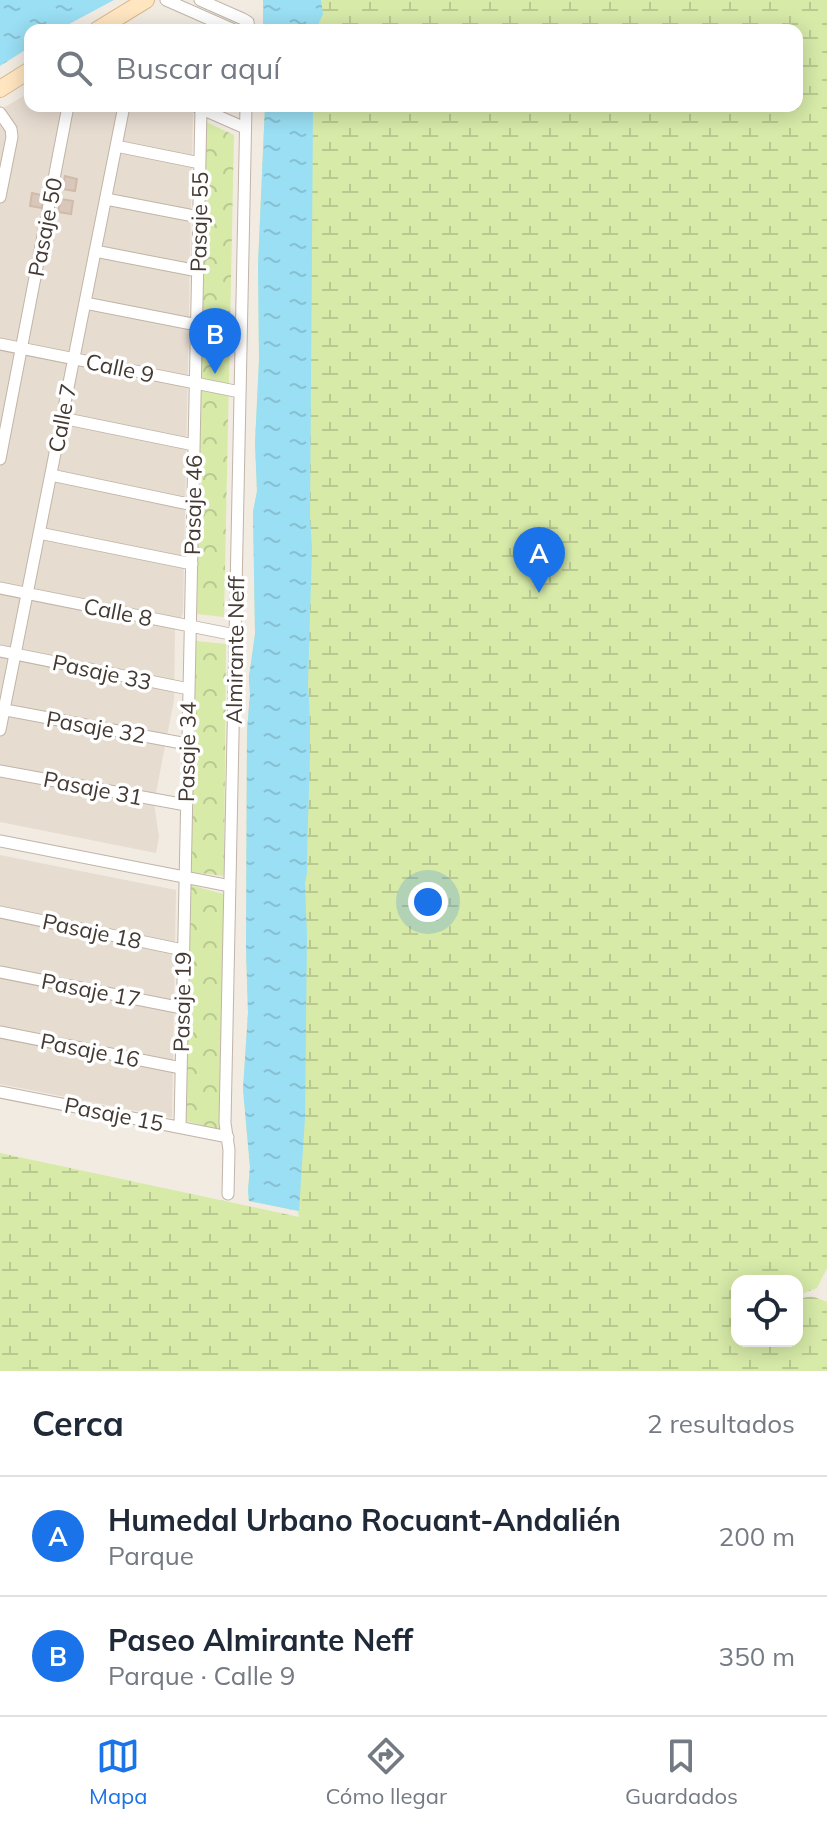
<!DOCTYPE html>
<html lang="es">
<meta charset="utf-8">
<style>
body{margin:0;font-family:Mulish,sans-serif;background:#f2f2f3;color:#1f2937}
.controls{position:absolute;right:24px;bottom:24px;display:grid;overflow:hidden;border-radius:16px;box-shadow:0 4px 20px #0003}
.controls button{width:72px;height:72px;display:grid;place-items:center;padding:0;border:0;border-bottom:2px solid #e0e1e3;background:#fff;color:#1f2937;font:40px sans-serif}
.you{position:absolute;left:428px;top:902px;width:28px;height:28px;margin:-20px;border:6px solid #fff;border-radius:50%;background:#1a73e8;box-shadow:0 0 0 12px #1a73e833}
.badge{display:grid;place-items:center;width:52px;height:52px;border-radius:50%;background:#1a73e8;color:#fff;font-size:26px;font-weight:700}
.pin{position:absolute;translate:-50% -66px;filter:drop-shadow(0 2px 4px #0008)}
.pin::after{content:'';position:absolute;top:42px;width:28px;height:24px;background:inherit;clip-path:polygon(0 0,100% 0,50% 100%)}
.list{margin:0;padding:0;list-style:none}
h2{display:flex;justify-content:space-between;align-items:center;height:104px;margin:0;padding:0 32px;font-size:34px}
h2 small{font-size:26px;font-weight:400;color:#747a83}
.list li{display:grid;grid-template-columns:52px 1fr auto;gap:24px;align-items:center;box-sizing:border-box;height:120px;padding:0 32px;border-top:2px solid #e0e1e3}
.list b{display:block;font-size:30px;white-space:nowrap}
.list p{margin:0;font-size:26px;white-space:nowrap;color:#747a83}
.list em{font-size:26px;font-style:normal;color:#747a83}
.icon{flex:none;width:44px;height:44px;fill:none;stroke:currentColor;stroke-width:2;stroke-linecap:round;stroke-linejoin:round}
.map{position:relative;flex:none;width:827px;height:1371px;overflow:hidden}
.search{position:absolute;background:#fff;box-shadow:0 4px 20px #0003;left:24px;right:24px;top:24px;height:88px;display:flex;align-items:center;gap:20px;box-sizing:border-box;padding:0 28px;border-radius:16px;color:#747a83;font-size:30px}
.sheet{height:344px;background:#fff}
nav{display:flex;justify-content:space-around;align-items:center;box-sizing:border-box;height:112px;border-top:2px solid #e0e1e3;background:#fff;font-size:22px;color:#747a83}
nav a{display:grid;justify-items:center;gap:4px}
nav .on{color:#1a73e8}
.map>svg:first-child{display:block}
.residential{fill:#e7dcd0}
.forest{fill:url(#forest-crowns)}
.wetland{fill:url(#wetland-marsh)}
.water{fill:url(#water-ripples)}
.building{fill:#d8c7ba;stroke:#d0bbaa;stroke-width:2}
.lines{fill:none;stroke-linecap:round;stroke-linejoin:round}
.street-casing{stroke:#c1b4a8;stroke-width:13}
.secondary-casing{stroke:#d9ba91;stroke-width:18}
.street{stroke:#fff;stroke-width:11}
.secondary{stroke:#ffe5c0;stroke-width:16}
.labels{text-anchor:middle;stroke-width:7;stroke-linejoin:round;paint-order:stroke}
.street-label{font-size:22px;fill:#443a33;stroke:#fff}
</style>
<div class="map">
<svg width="827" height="1371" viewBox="0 0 827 1371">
<defs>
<pattern id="forest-crowns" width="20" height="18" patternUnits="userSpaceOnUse" patternTransform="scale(2)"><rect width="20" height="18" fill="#d7eaa8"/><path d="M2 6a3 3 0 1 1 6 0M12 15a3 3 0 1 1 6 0" fill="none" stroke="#bac991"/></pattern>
<pattern id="wetland-marsh" width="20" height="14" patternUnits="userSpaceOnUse" patternTransform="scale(2)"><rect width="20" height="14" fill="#d7eaa8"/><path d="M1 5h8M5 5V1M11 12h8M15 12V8" fill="none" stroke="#bac991"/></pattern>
<pattern id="water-ripples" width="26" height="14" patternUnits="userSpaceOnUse" patternTransform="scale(2)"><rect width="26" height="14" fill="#9adff4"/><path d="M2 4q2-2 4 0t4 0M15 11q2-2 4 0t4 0" fill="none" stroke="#86c0d2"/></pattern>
</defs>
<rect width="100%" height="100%" fill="#f2ebe2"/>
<path class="residential" d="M30,92V106H177L193,113L183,613L175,630L174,700L154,803L159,837L156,853L0,822V110Z
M0,855L176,890L172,1118L0,1084Z"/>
<path class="forest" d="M204,121L234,135L224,617L197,614Z
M196,641L226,644L224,876L191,872Z
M190,885L227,895L221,1130L186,1121Z"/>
<path class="wetland" d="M263,0H827V1268L817,1288L797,1296V1281H737V1341H797V1312H801L799,1305L801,1299C811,1294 818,1298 827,1302V1371H0V1153L299,1217L298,1211L249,1201L248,1191L250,1167L243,1089L248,1013L246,948L247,730L250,695L249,677L255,634L253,512L257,491L255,443L259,360L258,265L265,106H797V30H263Z"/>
<path class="water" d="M0,0H114L58,30H30V47L0,66Z
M263,0H321L323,14L316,30H263Z
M265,106H313L310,517L312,548L308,684C313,747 307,810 307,873L305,883L307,936L305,1118L299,1211L249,1201L248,1191L250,1167L243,1089L248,1013L246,948L247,730L250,695L249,677L255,634L253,512L257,491L255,443L259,360L258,265Z"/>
<path class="building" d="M65,176L77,179L75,191L62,189Z
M32,193L45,196L42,208L30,206Z
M61,199L73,201L71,214L58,212Z"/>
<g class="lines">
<defs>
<path id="street" d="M166,0L234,30
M200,0L243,19L248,22L249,30
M195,106L245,128
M0,113L11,129L12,137L0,197
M116,146L200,163
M106,199L199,217
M95,251L198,271
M85,303L197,325
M0,344L240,392
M62,418L194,445
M0,459L68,106
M51,475L193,505
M39,533L192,564
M0,588L235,635
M0,651L189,689
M0,709L187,744
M0,730L124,106
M0,771L186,805
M0,841L230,886
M0,912L183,950
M0,972L182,1008
M0,1032L181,1068
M0,1092L228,1137
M180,1127L201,109
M228,1194L229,1150L225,1123L246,106"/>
<path id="secondary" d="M97,30L146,0
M0,89L30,70"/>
</defs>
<use href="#street" class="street-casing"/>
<use href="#secondary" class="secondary-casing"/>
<use href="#street" class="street"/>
<use href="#secondary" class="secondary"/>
</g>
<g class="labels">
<g class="street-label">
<text transform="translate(199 222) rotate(-89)" y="8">Pasaje 55</text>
<text transform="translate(45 227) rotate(-79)" y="8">Pasaje 50</text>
<text transform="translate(120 368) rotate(12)" y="8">Calle 9</text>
<text transform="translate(62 418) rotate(-79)" y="8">Calle 7</text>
<text transform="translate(193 505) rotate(-89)" y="8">Pasaje 46</text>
<text transform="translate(118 612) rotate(11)" y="8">Calle 8</text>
<text transform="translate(235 650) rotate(-89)" y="8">Almirante Neff</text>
<text transform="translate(102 672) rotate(12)" y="8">Pasaje 33</text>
<text transform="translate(96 727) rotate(10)" y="8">Pasaje 32</text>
<text transform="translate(187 752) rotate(-89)" y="8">Pasaje 34</text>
<text transform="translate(93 788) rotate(11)" y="8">Pasaje 31</text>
<text transform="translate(92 931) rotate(12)" y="8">Pasaje 18</text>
<text transform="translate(91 990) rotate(11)" y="8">Pasaje 17</text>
<text transform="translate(182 1002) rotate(-89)" y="8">Pasaje 19</text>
<text transform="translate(90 1050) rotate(11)" y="8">Pasaje 16</text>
<text transform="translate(114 1114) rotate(11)" y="8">Pasaje 15</text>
</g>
</g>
</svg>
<div class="controls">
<button><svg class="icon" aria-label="locate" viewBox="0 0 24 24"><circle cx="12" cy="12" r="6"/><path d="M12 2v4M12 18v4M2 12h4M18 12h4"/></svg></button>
</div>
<div class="you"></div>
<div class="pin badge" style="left:539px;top:593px">A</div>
<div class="pin badge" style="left:215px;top:374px">B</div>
<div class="search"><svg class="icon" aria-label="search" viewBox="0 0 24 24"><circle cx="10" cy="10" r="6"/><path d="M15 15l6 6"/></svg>Buscar aquí</div>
</div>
<section class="sheet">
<h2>Cerca<small>2 resultados</small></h2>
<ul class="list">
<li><span class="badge">A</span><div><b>Humedal Urbano Rocuant-Andalién</b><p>Parque</p></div><em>200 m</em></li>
<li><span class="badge">B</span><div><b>Paseo Almirante Neff</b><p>Parque · Calle 9</p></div><em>350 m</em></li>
</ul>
</section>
<nav>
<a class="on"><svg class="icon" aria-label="map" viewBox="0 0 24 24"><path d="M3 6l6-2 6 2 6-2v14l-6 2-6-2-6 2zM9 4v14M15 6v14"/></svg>Mapa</a>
<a><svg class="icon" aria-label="directions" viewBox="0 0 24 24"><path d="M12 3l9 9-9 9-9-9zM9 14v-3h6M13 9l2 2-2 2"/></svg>Cómo llegar</a>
<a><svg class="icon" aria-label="saved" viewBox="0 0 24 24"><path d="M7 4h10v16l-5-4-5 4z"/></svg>Guardados</a>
</nav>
